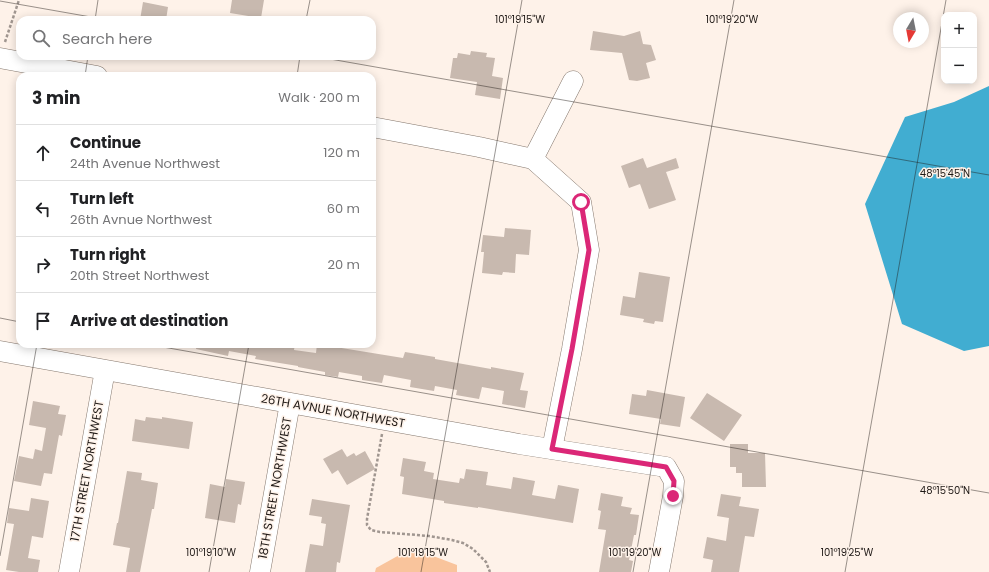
<!DOCTYPE html>
<meta charset="utf-8">
<style>
body{margin:0;font-family:Poppins,sans-serif;background:#f2f2f2;color:#202124}
.controls{position:absolute;right:12px;top:12px;display:grid;overflow:hidden;border-radius:8px;box-shadow:0 2px 10px #0003}
.controls button{width:36px;height:36px;display:grid;place-items:center;padding:0;border:0;border-bottom:1px solid #e0e0e0;background:#fff;color:#202124;font:20px sans-serif}
.compass{position:absolute;left:893px;top:12px;width:36px;height:36px;border-radius:50%;background:#fff;box-shadow:0 2px 10px #0003;rotate:190deg}
.stop{position:absolute;width:12px;height:12px;margin:-9px;border:3px solid #db2777;border-radius:50%;background:#fff}
.stop.end{background:#db2777;border-color:#fff;box-shadow:0 1px 4px #0008}
.list{margin:0;padding:0;list-style:none}
h2{display:flex;justify-content:space-between;align-items:center;height:52px;margin:0;padding:0 16px;font-size:17px}
h2 small{font-size:13px;font-weight:400;color:#757577}
.list li{display:grid;grid-template-columns:26px 1fr auto;gap:12px;align-items:center;box-sizing:border-box;height:56px;padding:0 16px;border-top:1px solid #e0e0e0}
.list b{display:block;font-size:15px;white-space:nowrap}
.list p{margin:0;font-size:13px;white-space:nowrap;color:#757577}
.list em{font-size:13px;font-style:normal;color:#757577}
.icon{flex:none;width:22px;height:22px;fill:none;stroke:currentColor;stroke-width:2;stroke-linecap:round;stroke-linejoin:round}
.map{position:relative;flex:none;width:989px;height:572px;overflow:hidden}
.search{position:absolute;background:#fff;box-shadow:0 2px 10px #0003;left:16px;top:16px;width:360px;height:44px;display:flex;align-items:center;gap:10px;box-sizing:border-box;padding:0 14px;border-radius:12px;color:#757577;font-size:15px}
.panel{position:absolute;background:#fff;box-shadow:0 2px 10px #0003;left:16px;top:72px;width:360px;height:276px;border-radius:12px}
.map>svg:first-child{display:block}
.green{fill:#f9c49c}
.water{fill:#41add1}
.building{fill:#c8b9af}
.lines{fill:none;stroke-linecap:round;stroke-linejoin:round}
.minor-casing{stroke:#84776d;stroke-width:21}
.path{stroke:#a09690;stroke-width:2.5;stroke-dasharray:3 2;stroke-linecap:butt}
.minor{stroke:#fff;stroke-width:20}
.route{stroke:#db2777;stroke-width:5}
.ticks{fill:none;stroke:#1e1815;stroke-width:1;stroke-opacity:0.45}
.labels{text-anchor:middle;stroke-width:3;stroke-linejoin:round;paint-order:stroke}
.street-label{font-size:12px;fill:#1e1815;stroke:#fef2e9}
.ticks-label{font-size:10px;text-anchor:middle;fill:#1e1815;stroke:#fef2e9;stroke-width:3;stroke-linejoin:round;paint-order:stroke}
</style>
<div class="map">
<svg width="989" height="572" viewBox="0 0 989 572">
<rect width="100%" height="100%" fill="#fef2e9"/>
<path class="green" d="M412,548L457,565V572H375L376,568Z"/>
<path class="water" d="M989,86V346L964,351L902,324L865,204L905,117L954,102Z"/>
<path class="building" d="M232,0H264L261,18L230,13Z
M143,2L168,7L166,20H140Z
M593,31L624,36L640,31L643,44L651,45L656,60L646,63L650,78L637,81L629,80L622,53L590,50Z
M471,51L487,53L486,57L495,58L492,76L503,78L500,99L475,95L477,82L450,78L453,58H457L458,53L470,55Z
M643,158L647,168L676,158L679,168L666,172L676,200L649,209L640,184L629,188L621,166Z
M505,228L531,230L529,255L516,254L515,273L503,272L502,275L482,273L484,252H481L483,235L504,237Z
M639,272L670,277L663,322L655,321L654,324L643,322L644,319L620,315L623,296L635,298Z
M197,344H295L294,350L316,353L317,344L403,358L405,352L435,357V359L491,369V367L524,373L520,390L528,391L525,408L502,404L504,391L482,387L479,399L456,395L457,390L435,386L434,391L410,387L411,380L384,375L382,383L362,380V376L339,372L338,377L325,375V372L298,367V366L255,359L256,356L229,351L228,356L196,349Z
M647,390L685,397L680,427L660,424L661,419L629,414L632,394L646,396Z
M707,393L742,415L724,441L690,418Z
M33,401L60,406L58,414L66,415L62,436L59,435L52,474L44,473L41,486L14,481L19,456L33,459L35,449L42,451L46,428L29,425Z
M146,417L162,419V417L193,422L189,449L132,441L135,419L145,421Z
M730,444H748V453H765L766,487H742V473H736V467H730Z
M342,449L347,457L354,453L356,456L365,451L375,469L347,485L338,470L332,474L323,459Z
M403,458L426,462L424,471L434,473L433,479L459,483L460,478L464,479L466,469L488,472L486,485L511,489L513,477L535,481L532,495L555,499L558,485L579,489L573,523L478,507V508L444,503V501L402,494L404,477L400,476Z
M127,471L142,473L141,480L158,483L154,509H152L140,572H126L130,548L113,545L117,523H118Z
M226,479L245,482L241,505L238,504L235,523L205,518L210,484L225,487Z
M601,493L623,497L621,506L632,508L630,514L639,515L636,535H634L629,560L633,561L631,572H599L606,530L598,529L601,511L598,510Z
M721,494L741,497L739,506L759,509L754,537L745,536L739,572H711L713,560L703,558L707,537L726,541L729,518L717,516Z
M31,498L49,501L43,538L32,536L28,558L40,560L38,572H19L6,570L14,524L7,523L9,508L29,511Z
M312,499L350,505L340,563L337,562L336,572H305L310,544L323,546L326,524L321,523L322,517L309,515Z"/>
<g class="lines">
<defs>
<path id="minor" d="M0,58L97,76
M372,127L479,147L533,159L581,202L589,250L572,349L552,449
M533,159L573,81
M0,351L519,444L666,467L674,481L673,496L659,572
M69,572L105,370
M260,572L290,403"/>
</defs>
<use href="#minor" class="minor-casing"/>
<path class="path" d="M5,42L19,0
M382,434L367,519V525L371,530L380,532L429,536L452,540L463,543L473,549L486,562L490,572"/>
<use href="#minor" class="minor"/>
</g>
<g class="lines">
<path class="route" d="M581,202L589,250L572,349L552,449L666,467L674,481L673,496"/>
</g>
<path class="ticks" d="M0,1L108,20M95,20L98,0M306,20L310,0M313,56L989,175M85,76L88,56M297,76L300,56M0,318L20,322M146,344L989,493M0,556L37,344M209,572L249,344M421,572L522,0M633,572L734,0M845,572L946,0"/>
<g class="labels">
<g class="street-label">
<text transform="translate(333 411) rotate(10)" y="4">26TH AVNUE NORTHWEST</text>
<text transform="translate(87 471) rotate(-80)" y="4">17TH STREET NORTHWEST</text>
<text transform="translate(275 488) rotate(-80)" y="4">18TH STREET NORTHWEST</text>
</g>
</g>
<g class="ticks-label">
<text x="520" y="23">101°19'15"W</text>
<text x="732" y="23">101°19'20"W</text>
<text x="945" y="177">48°15'45"N</text>
<text x="945" y="494">48°15'50"N</text>
<text x="211" y="556">101°19'10"W</text>
<text x="423" y="556">101°19'15"W</text>
<text x="635" y="556">101°19'20"W</text>
<text x="847" y="556">101°19'25"W</text>
</g>
</svg>
<div class="controls">
<button>+</button>
<button>−</button>
</div>
<svg class="compass" viewBox="-18 -18 36 36"><path d="M0-13l5 13h-10z" fill="#e53935"/><path d="M0 13l5-13h-10z" fill="#757577"/></svg>
<div class="stop" style="left:581px;top:202px"></div>
<div class="stop end" style="left:673px;top:496px"></div>
<div class="search"><svg class="icon" aria-label="search" viewBox="0 0 24 24"><circle cx="10" cy="10" r="6"/><path d="M15 15l6 6"/></svg>Search here</div>
<section class="panel">
<h2>3 min<small>Walk · 200 m</small></h2>
<ul class="list">
<li><svg class="icon" aria-label="ahead" viewBox="0 0 24 24"><path d="M12 20V5M6 11l6-6 6 6"/></svg><div><b>Continue</b><p>24th Avenue Northwest</p></div><em>120 m</em></li>
<li><svg class="icon" aria-label="left" viewBox="0 0 24 24"><path d="M17 20v-9H6M10 6l-5 5 5 5"/></svg><div><b>Turn left</b><p>26th Avnue Northwest</p></div><em>60 m</em></li>
<li><svg class="icon" aria-label="right" viewBox="0 0 24 24"><path d="M7 20v-9h11M14 6l5 5-5 5"/></svg><div><b>Turn right</b><p>20th Street Northwest</p></div><em>20 m</em></li>
<li><svg class="icon" aria-label="arrive" viewBox="0 0 24 24"><path d="M6 21V4h12l-3 4 3 4H6"/></svg><div><b>Arrive at destination</b></div></li>
</ul>
</section>
</div>
